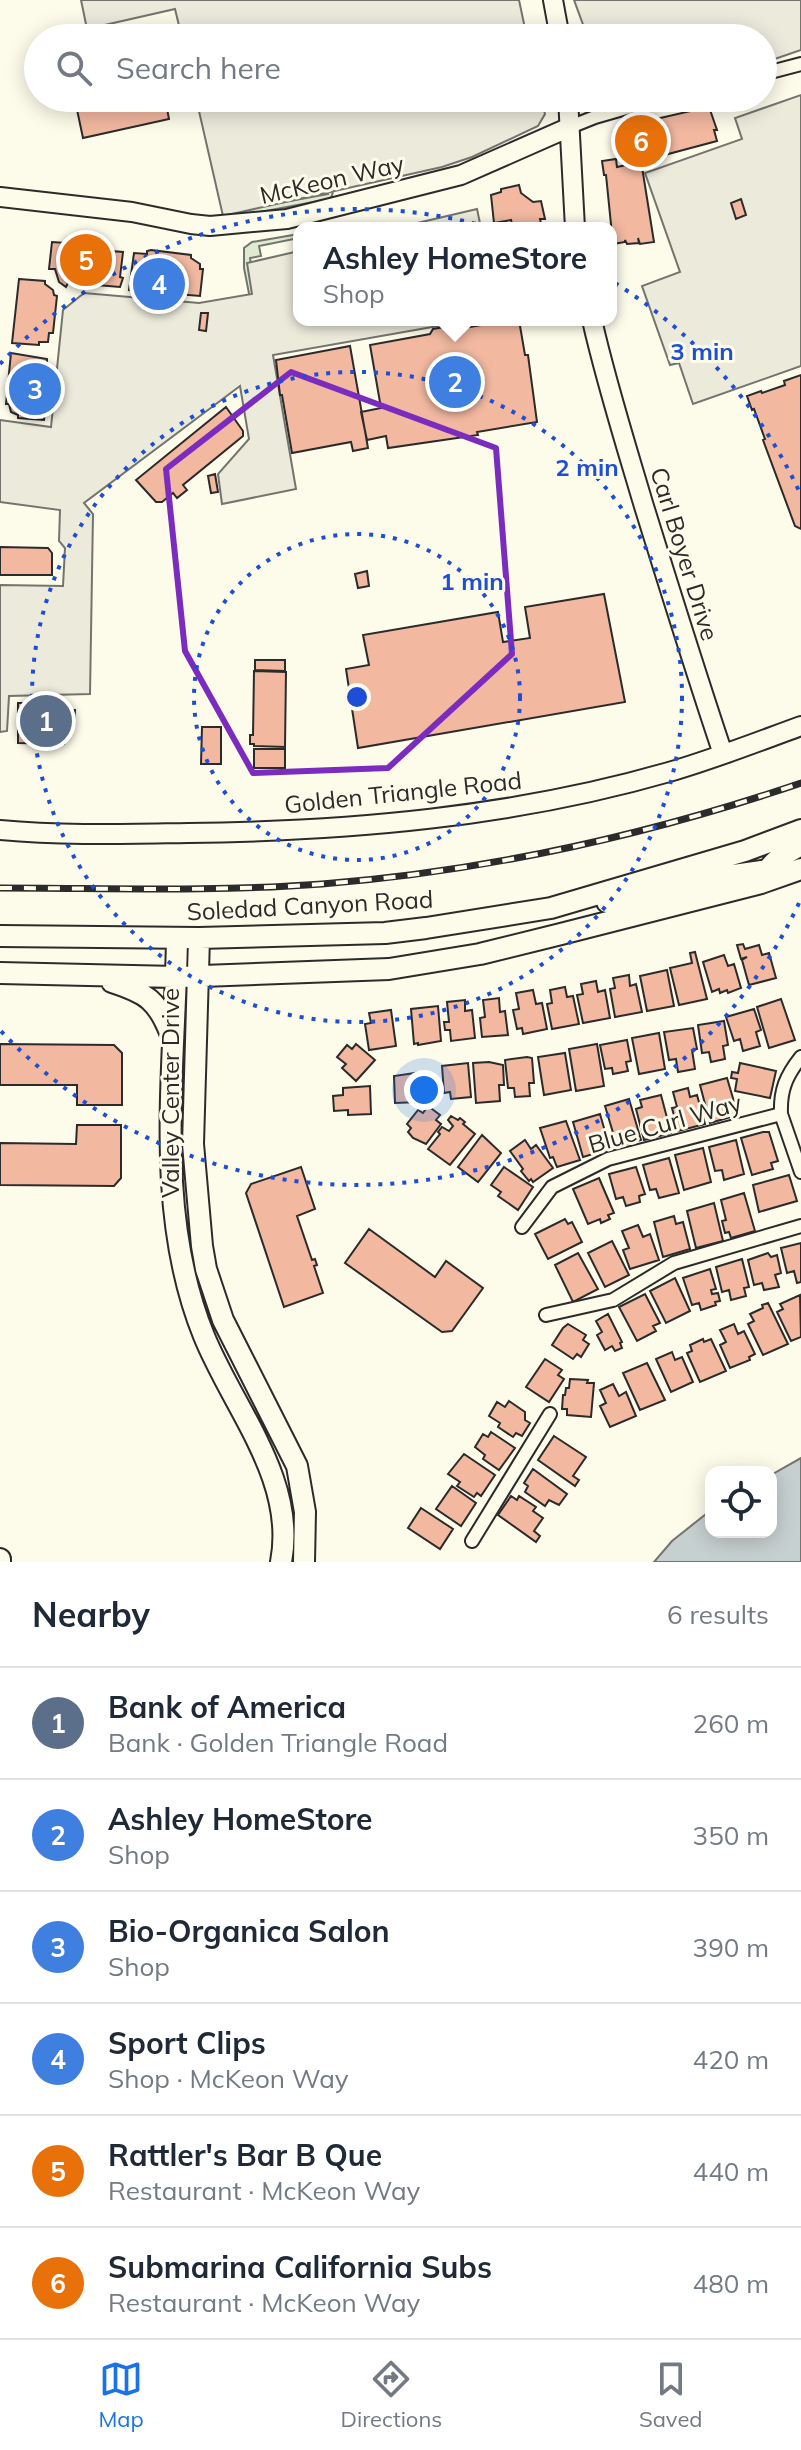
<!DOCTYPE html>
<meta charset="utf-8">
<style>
body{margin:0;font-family:Mulish,sans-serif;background:#f2f2f3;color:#1f2937}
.controls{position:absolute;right:24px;bottom:24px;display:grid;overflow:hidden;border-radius:16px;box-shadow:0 4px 20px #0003}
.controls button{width:72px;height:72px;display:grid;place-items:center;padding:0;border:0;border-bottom:2px solid #e0e1e3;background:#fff;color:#1f2937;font:40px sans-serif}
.you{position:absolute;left:424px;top:1090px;width:28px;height:28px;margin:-20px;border:6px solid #fff;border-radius:50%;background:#1a73e8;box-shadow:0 0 0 12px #1a73e833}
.badge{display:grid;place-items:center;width:52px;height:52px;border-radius:50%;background:#1a73e8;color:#fff;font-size:26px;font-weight:700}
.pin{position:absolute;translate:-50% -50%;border:4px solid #fff;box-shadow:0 2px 8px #0006}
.popup{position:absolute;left:293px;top:222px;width:324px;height:104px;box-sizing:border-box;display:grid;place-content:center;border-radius:16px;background:#fff;filter:drop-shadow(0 2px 6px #0005);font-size:26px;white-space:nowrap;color:#747a83}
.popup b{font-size:30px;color:#1f2937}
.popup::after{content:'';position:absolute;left:50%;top:100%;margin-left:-16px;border:16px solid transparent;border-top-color:#fff}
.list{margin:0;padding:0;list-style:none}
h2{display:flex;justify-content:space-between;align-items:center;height:104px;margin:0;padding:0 32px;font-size:34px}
h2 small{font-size:26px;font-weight:400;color:#747a83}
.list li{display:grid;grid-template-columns:52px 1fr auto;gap:24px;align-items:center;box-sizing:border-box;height:112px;padding:0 32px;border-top:2px solid #e0e1e3}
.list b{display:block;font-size:30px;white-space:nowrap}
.list p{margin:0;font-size:26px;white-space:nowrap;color:#747a83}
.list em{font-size:26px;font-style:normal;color:#747a83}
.icon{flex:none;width:44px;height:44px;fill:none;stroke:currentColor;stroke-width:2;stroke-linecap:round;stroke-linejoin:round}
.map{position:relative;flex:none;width:801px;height:1562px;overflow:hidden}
.search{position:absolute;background:#fff;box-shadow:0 4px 20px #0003;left:24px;right:24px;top:24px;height:88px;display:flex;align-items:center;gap:20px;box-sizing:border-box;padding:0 28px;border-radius:44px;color:#747a83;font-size:30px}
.sheet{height:776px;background:#fff}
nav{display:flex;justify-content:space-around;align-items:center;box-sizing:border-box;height:112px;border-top:2px solid #e0e1e3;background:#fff;font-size:22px;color:#747a83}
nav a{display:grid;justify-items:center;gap:4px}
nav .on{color:#1a73e8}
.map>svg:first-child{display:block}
.green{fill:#deebd1;stroke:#74746e;stroke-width:2}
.parking{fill:#eceadb;stroke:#74746e;stroke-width:2}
.water{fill:#c7d0d0;stroke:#74746e;stroke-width:2}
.building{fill:#f2b8a0;stroke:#2b2b2b;stroke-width:2}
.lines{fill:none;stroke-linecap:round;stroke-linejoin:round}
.street-casing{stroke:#2b2b2b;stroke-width:16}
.secondary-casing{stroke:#2b2b2b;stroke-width:22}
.primary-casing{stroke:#2b2b2b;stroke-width:24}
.street{stroke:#fdfbea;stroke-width:12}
.secondary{stroke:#fdfbea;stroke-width:18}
.primary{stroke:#fdfbea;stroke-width:20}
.rail-casing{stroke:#2b2b2b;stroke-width:7}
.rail{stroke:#fdfbea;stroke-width:4;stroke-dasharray:12;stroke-linecap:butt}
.marked{fill:none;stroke:#7b2cbf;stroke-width:6;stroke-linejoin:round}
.ring{fill:none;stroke:#1d4ed8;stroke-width:4;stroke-dasharray:4 8}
.labels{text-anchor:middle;stroke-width:6;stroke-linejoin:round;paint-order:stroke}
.street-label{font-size:24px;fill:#2b2b2b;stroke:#fdfbea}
.centre{fill:#1d4ed8;stroke:#fdfbea;stroke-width:4}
.ring-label{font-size:24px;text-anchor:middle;font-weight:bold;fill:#1d4ed8;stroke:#fdfbea;stroke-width:6;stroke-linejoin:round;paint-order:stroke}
</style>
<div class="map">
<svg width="801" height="1562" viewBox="0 0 801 1562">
<rect width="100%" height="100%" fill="#fdfbea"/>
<path class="green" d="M326,187L333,190L332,196L329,199L255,213L242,214L236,211L328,194Z
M299,234V238L259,246L261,256L250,258L262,323L254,319L244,268V248L252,242Z"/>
<path class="parking" d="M81,0H519L527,38H182L175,9L87,29Z
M574,0H801V50L763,63V38H588Z
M801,95V366L693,404L679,363L670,365L642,286L680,272L645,173L742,139L735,118Z
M196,98H541L545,114L538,126L472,157L442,167L223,216Z
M477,209L481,228H396Z
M299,251V320H472L273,355L296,489L222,504L218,474L249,439L240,386L84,503L93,514L90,694L9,696L7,731L0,732V585L63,586L65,548L59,541L60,510L0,502V420L51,427L63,310L84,293L199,303L252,294L247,263Z"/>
<path class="water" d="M801,1458V1562H654L672,1541L711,1510V1532H771V1475Z"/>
<path class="building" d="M103,98H165L169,119L83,138L76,105Z
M708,104L717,130H714L717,141L657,157L655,152L634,157L626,130L630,125L691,111L692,108Z
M616,159L617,167L636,163V168L642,167L654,242L640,244L638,238L639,243L627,244L625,240V242L613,244L606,175H604L602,161Z
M519,185L521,193L533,202L541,201L545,219H540L542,228H513L511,220L494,223L491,195L501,192V189Z
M741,199L746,215L736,219L731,203Z
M67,241L73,242V244L109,245L111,251L123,252L120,277L123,278L120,287L72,283L70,279L66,287L59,282L55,269H49L52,242L66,243Z
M151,250L191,255V258L200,264V269H203L200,296L129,290L134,253L147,254V251Z
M19,279L45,281V284L53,290L54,295L57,296L53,333H49L48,342H39V345L12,343Z
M201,313H208L206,331L199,330Z
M509,320H519L525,355H528L537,422L477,432L478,435L388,448L386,436L367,440L361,412L381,408L370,345L430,334L433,329L455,325L459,329Z
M350,346L368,448L353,451L351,442L292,453L282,395H280L276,360Z
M11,353L47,359V370H50L44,420L18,418V415L11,412L9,404H6Z
M801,375V529L795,526L763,440L765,439L754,409L752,410L747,396L761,391L762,393L785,385L784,381Z
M226,407L243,431V436L183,485L187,490L177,498L173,493L162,502H156L136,480Z
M215,474L218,492L211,493L208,476Z
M0,547L48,548L52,553V575H0Z
M367,571L369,586L358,588L355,574Z
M604,594L625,702L358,748L346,669L369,665L363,635L498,612L503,642L530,638L525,607Z
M255,660H285V671L255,670Z
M254,671L286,672L285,747L254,746V744H250V735H253Z
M28,699H49L51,704L61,702L64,704V710H75L74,727H64V744L18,743V703H25Z
M202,727H221V764H201Z
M254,749H285V768H254Z
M743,944L745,949L759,945L762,955L769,953L776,978L749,985L742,960L747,957L741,959L737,945Z
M695,952L707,999L679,1005L670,968L692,963L690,953Z
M724,955L728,966L734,964L741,988L728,993L727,990L720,993L719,989L712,992L703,962Z
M667,970L674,1006L647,1011L640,976Z
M629,975L630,986L636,984L642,1012L615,1017L610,989L615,988L613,978Z
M596,981L598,992L605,990L610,1018L583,1023L577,995L583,994L581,984Z
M565,987L567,997L573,996L579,1024L552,1029L547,1004L552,1003L550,990Z
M533,990L536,1004L542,1003L547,1029L523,1034L522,1028L517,1029L513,1010L519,1009L516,993Z
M499,998L500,1012L505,1011L508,1035L482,1037L480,1018L485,1017L483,1000Z
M781,999L795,1040L769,1048L757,1007Z
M465,1000V1011L472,1010L475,1038L451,1041L450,1030H445L444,1022H449L447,1002Z
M438,1006L441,1041L418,1045V1043L414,1044L411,1009Z
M754,1009L761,1030L756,1032L760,1046L743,1051L740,1039L734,1041L726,1017Z
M391,1010L396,1046L369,1050L365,1024L371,1023L369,1013Z
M724,1021L728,1045L723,1046L725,1059L711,1062L709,1052L702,1053L698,1025Z
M693,1028L697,1049L692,1050L695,1069L678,1072L676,1059L669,1060L664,1032Z
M659,1033L665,1069L639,1074L632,1038Z
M627,1040L631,1061L626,1062L628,1071L613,1074L612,1068L605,1069L600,1045Z
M0,1044L114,1045L122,1053V1105H77V1085H0Z
M356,1044L375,1060L356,1081L342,1068L346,1064L337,1057L347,1045L352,1049Z
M597,1044L604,1086L576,1091L569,1049Z
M565,1053L571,1090L544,1095L538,1057Z
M527,1057L532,1058L534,1083H529L530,1096L515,1097L514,1088H508L505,1060Z
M489,1062L503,1065L504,1085H499L500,1101L476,1103L473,1063Z
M468,1063L471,1097L451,1099L450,1092L444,1093L442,1066Z
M740,1063L776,1071L770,1098L735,1091L737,1079L731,1078L732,1072L738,1073Z
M422,1072L423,1079L432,1078L433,1093L419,1094L420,1102L395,1103L394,1076Z
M727,1078L738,1115L710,1123L700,1085Z
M370,1086L371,1114L348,1115V1110L334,1111L333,1096L343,1095V1088Z
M688,1088L690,1097L697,1095L705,1124L678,1131L672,1108L677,1107L673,1092Z
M661,1095L671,1133L644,1140L636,1109L642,1107L640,1100Z
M629,1099L641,1140L617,1146L605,1106Z
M428,1106L440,1115L436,1120L441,1124L426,1144L413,1138L408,1132L411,1128L407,1124L418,1110L423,1113Z
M600,1114L610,1149L583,1157L573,1122Z
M451,1116L458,1120L460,1118L465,1122L463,1124L475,1134L450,1165L428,1149L440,1134L438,1132L442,1127L449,1131L453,1126L448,1120Z
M566,1121L580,1160L557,1167L553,1157L550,1158L540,1128Z
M77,1125H121V1178L114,1186L0,1185V1143L76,1144Z
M763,1132H769L778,1161L771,1163L773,1169L752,1175L741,1138Z
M482,1135L501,1153L478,1182L458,1167Z
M525,1140L531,1149L536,1145L553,1168L533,1182L531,1179L529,1181L521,1171L523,1169L510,1151Z
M736,1140L744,1174L724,1180L722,1170L715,1171L709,1147Z
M703,1148L711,1182L684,1190L675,1155Z
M669,1158L679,1193L659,1198L656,1189L650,1190L643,1165Z
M301,1167L315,1209L297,1216L312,1260L315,1259L317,1265L314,1266L323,1293L284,1307L246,1193L251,1184Z
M504,1167L533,1187L518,1210L498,1196L501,1192L491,1185Z
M636,1167L645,1194L639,1196L640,1202L626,1206L623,1197L616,1199L609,1174Z
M789,1175L797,1201L759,1212L753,1185Z
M599,1178L614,1213L608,1215L610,1219L601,1223L600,1219L588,1224L573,1189Z
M744,1193L755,1231L731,1238L729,1232L725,1233L722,1221L726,1220L721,1200Z
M714,1203L723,1241L696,1248L687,1211Z
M674,1216L676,1224L683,1222L690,1249L663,1257L654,1222Z
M565,1219L568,1224L572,1222L582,1242L548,1259L535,1234Z
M638,1225L643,1237L650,1234L659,1260L630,1269L623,1250L629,1248L622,1231Z
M369,1229L435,1277L446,1261L483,1288L452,1331L442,1332L345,1263Z
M612,1241L629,1275L605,1287L588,1253Z
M801,1243V1282L797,1283L794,1271L787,1273L781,1248Z
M578,1253L598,1289L573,1302L555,1265Z
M768,1253L771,1257L777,1255L781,1273L775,1275L779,1287L764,1290L762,1283L754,1285L748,1260Z
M742,1259L749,1287L744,1288L746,1296L731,1300L729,1290L722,1292L716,1267Z
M710,1269L716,1289L711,1290L712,1294L718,1293L720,1301L715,1302L716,1305L701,1310L699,1303L692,1305L683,1278Z
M675,1278L690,1311L666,1323L650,1291Z
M645,1294L660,1323L653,1326L656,1331L637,1341L619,1307Z
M800,1295L801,1337L791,1341L777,1312L783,1309L780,1304Z
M768,1303L788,1344L763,1355L748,1324L754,1321L750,1314L763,1308L762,1305Z
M608,1314L622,1342L620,1343L622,1348L615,1351L612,1346L605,1350L597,1335L602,1332L596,1321Z
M568,1324L586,1335L583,1340L589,1344L581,1357L577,1354L573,1359L552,1345L563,1328Z
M734,1324L738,1334L744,1331L755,1354L749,1357L750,1360L730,1368L720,1345L726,1342L720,1330Z
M703,1339L704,1342L711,1339L726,1371L700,1382L687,1353L692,1351L690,1345Z
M672,1352L675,1360L682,1357L693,1382L671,1392L656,1359Z
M545,1359L562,1370L558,1375L564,1379L549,1402L526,1387Z
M647,1363L665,1400L640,1410L623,1373Z
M570,1379L588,1380L587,1383H594L591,1417L567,1415V1409H562L563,1395H565L566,1388H569Z
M613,1384L619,1396L626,1392L636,1416L610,1427L600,1406L606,1403L600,1390Z
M509,1401L525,1412V1420L530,1423L522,1436L516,1433L513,1437L498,1427L500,1423L489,1416L497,1402L505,1407Z
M491,1432L515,1448L499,1470L483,1459L485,1455L475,1447L483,1434L488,1437Z
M554,1436L586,1457L573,1476L579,1480L575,1486L538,1460Z
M464,1454L495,1475L481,1496L477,1493L474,1497L457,1486L460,1482L448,1474Z
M533,1469L567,1494L559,1505L549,1500L545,1506L525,1492L528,1486L524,1483Z
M452,1486L476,1503L461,1526L436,1509Z
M511,1496L517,1500L519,1496L536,1507L533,1511L543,1518L534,1531L540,1536L536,1542L498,1515Z
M421,1508L453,1529L440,1549L408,1528Z"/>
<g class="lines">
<defs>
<path id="street" d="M763,74L801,64
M570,127L595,117L661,98
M781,1114L801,1172
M522,1227L552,1187L608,1159L781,1114C780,1090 786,1076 801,1057
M546,1315L613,1300L674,1263L801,1226
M472,1541L550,1414"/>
<path id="secondary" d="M553,0L560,38
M568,98L575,228
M0,197L132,212L191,224L210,226L287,219L461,175L570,127
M592,320C606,382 625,442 643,503C669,587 695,671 723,754
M0,830C63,836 125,834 188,833C350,831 513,817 669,772C714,759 757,742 801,726"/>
<path id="primary" d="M763,879C770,861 785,854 801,845
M607,902L734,875L768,870
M0,936L199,938L385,933L426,928L551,908L745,851L801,830
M177,938C175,1070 153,1211 204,1336C233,1408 297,1480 281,1562
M199,938L193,1144L202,1246L206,1269L223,1320L297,1466L305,1512L304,1562
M0,973L176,977L389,969L480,954L561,934L761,883L801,869
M112,982C147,993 158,1001 171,1035
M0,1559V1562"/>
</defs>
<use href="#street" class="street-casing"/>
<use href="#secondary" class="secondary-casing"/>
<use href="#primary" class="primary-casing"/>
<use href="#street" class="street"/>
<use href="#secondary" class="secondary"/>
<use href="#primary" class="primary"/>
<defs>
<path id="rail" d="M0,888C107,888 215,892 322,884C486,871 645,836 801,783"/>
</defs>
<use href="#rail" class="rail-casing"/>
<use href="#rail" class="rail"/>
</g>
<path class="marked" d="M291,372L496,448L512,654L388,768L253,773L185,651L166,469Z"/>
<g class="ring">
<circle cx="357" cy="697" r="163"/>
<circle cx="357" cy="697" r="325"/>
<path d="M799 903A488 488 0 0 1 0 1030M0 364A488 488 0 0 1 799 491"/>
</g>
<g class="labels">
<g class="street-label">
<text transform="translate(332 180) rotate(-13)" y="8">McKeon Way</text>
<text transform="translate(684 554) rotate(73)" y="8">Carl Boyer Drive</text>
<text transform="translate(403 793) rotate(-6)" y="8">Golden Triangle Road</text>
<text transform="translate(310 906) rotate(-3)" y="8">Soledad Canyon Road</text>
<text transform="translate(171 1093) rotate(-90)" y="8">Valley Center Drive</text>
<text transform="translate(665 1124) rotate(-16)" y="8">Blue Curl Way</text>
</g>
</g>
<circle cx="357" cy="697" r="12" class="centre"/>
<g class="ring-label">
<text x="702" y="360">3 min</text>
<text x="587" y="476">2 min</text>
<text x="472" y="590">1 min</text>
</g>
</svg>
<div class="controls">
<button><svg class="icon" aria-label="locate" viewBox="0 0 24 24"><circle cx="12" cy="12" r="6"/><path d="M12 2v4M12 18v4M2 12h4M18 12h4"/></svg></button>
</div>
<div class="you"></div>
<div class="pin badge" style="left:46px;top:721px;background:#5c6f8a">1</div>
<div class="pin badge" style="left:455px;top:382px;background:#3f7fe0">2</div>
<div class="popup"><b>Ashley HomeStore</b>Shop</div>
<div class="pin badge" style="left:35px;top:389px;background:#3f7fe0">3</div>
<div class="pin badge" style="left:159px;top:284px;background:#3f7fe0">4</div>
<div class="pin badge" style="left:86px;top:260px;background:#e8710a">5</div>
<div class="pin badge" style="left:641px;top:141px;background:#e8710a">6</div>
<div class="search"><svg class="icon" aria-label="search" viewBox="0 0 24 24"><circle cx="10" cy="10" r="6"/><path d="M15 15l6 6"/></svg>Search here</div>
</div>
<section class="sheet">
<h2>Nearby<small>6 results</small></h2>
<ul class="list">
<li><span class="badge" style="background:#5c6f8a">1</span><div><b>Bank of America</b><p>Bank · Golden Triangle Road</p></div><em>260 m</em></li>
<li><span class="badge" style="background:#3f7fe0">2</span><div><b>Ashley HomeStore</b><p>Shop</p></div><em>350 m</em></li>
<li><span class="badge" style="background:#3f7fe0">3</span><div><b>Bio-Organica Salon</b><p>Shop</p></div><em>390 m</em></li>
<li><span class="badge" style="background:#3f7fe0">4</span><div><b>Sport Clips</b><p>Shop · McKeon Way</p></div><em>420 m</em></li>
<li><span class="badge" style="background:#e8710a">5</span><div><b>Rattler's Bar B Que</b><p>Restaurant · McKeon Way</p></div><em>440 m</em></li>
<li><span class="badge" style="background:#e8710a">6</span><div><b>Submarina California Subs</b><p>Restaurant · McKeon Way</p></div><em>480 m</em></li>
</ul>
</section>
<nav>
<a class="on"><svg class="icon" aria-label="map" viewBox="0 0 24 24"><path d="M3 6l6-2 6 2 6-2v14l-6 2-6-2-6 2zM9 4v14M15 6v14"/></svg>Map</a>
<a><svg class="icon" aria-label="directions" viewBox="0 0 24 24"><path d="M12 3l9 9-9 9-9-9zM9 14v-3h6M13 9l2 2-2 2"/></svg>Directions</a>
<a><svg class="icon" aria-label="saved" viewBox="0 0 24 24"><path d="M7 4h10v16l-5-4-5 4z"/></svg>Saved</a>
</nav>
